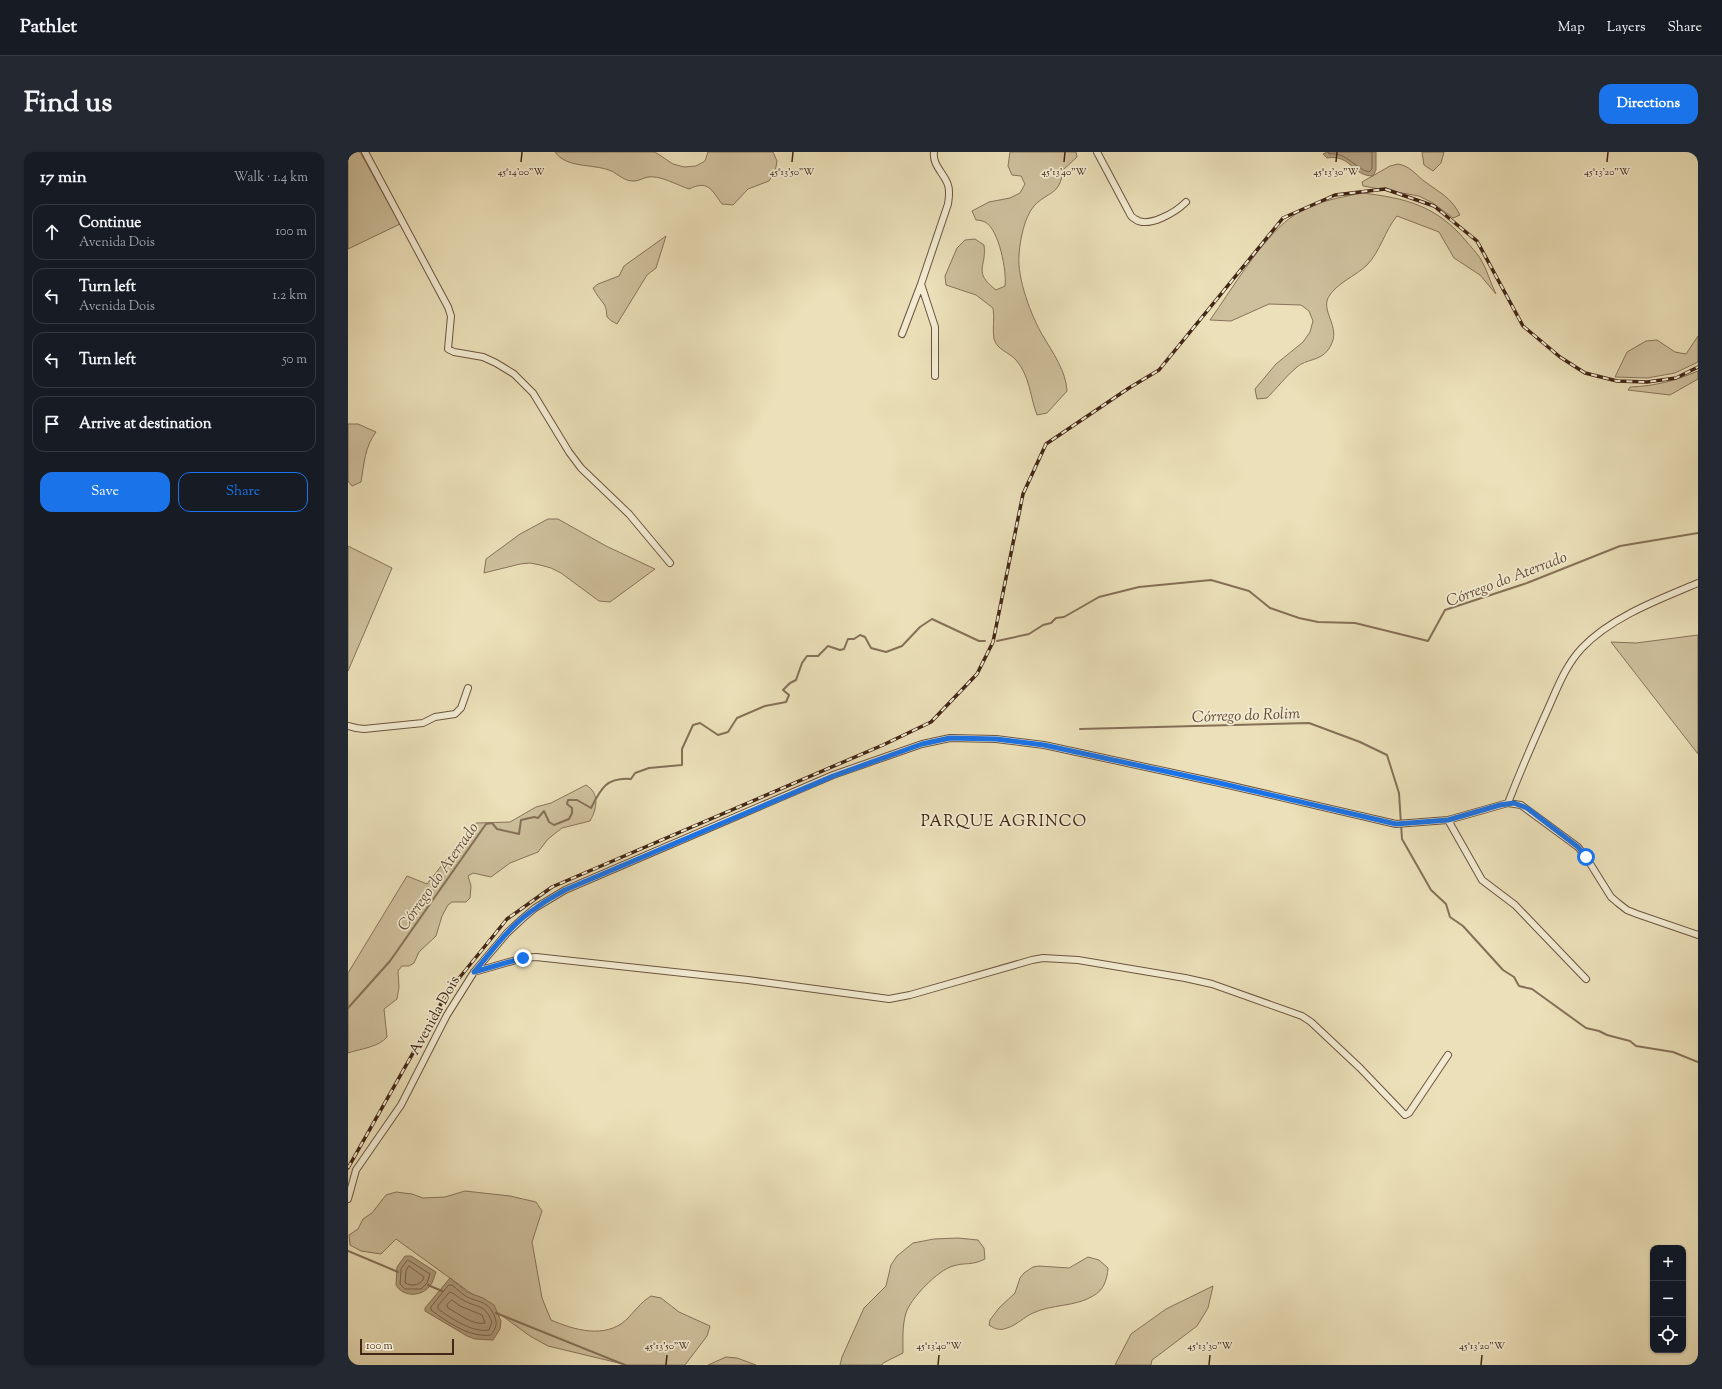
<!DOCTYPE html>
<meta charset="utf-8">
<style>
body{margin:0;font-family:"Sorts Mill Goudy",serif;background:#242831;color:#f1f3f6}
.controls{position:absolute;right:12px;bottom:12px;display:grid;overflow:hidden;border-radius:8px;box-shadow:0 1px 3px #0004}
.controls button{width:36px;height:36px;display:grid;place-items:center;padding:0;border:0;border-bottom:1px solid #363941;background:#171b24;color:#f1f3f6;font:20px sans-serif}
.scale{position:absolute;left:12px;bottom:10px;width:94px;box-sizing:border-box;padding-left:4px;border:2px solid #422616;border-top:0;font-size:11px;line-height:14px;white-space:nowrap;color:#422616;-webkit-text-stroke:3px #f2ebd2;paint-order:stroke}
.stop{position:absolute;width:12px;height:12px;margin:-9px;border:3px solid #1a73e8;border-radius:50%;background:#fff}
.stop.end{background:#1a73e8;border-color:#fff;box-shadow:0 1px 4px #0008}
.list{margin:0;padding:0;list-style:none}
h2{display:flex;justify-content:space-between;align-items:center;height:52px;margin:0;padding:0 16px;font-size:17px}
h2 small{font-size:13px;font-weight:400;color:#9ea1a6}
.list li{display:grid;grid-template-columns:26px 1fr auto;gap:12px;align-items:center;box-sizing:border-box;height:56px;margin:0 8px 8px;padding:0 8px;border:1px solid #363941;border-radius:12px}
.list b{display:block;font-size:15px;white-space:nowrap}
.list p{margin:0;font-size:13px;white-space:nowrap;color:#9ea1a6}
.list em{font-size:13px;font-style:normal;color:#9ea1a6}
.actions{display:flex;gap:8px;padding:12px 16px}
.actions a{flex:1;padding:9px 0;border:1px solid #1a73e8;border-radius:12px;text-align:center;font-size:14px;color:#1a73e8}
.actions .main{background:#1a73e8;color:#fff}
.icon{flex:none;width:22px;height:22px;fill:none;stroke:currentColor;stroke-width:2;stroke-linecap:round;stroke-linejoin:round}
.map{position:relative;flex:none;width:1350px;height:1213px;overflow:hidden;border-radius:12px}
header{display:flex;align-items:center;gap:24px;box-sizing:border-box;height:56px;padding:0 20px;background:#171b24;border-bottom:1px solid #363941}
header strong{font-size:19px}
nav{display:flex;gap:22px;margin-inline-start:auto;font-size:14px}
.intro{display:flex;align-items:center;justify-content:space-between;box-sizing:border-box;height:96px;padding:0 24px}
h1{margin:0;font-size:28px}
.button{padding:10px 18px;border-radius:12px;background:#1a73e8;color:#fff;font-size:14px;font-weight:700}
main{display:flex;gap:24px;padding:0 24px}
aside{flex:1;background:#171b24;border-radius:12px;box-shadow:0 1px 3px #0004}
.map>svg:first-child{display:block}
.green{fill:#cec09d;stroke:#88735a}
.water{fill:#b2a182;stroke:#857057}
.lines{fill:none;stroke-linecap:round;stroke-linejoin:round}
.shore{stroke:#7a644c;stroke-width:1}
.stream{stroke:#857057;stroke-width:2}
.street-casing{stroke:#6c543f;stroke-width:8}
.street{stroke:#f2ebd2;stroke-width:6}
.rail-casing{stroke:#422616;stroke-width:3.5}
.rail{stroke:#f2ebd2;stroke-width:2;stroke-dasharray:6;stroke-linecap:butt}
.route{stroke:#1a73e8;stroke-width:5}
.ticks{fill:none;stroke:#422616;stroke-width:1.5}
.labels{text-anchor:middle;stroke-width:3.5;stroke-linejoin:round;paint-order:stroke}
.street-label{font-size:15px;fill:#422616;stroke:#f2ebd2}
.water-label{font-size:16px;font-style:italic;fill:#644b36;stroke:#f2ebd2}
.neighbourhood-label{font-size:16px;letter-spacing:1px;fill:#422616;stroke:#f2ebd2}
.ticks-label{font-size:10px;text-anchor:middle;fill:#422616;stroke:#f2ebd2;stroke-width:3.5;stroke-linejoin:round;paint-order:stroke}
</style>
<header>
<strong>Pathlet</strong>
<nav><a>Map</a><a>Layers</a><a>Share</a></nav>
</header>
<div class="intro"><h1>Find us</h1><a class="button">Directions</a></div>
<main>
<aside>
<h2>17 min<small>Walk · 1.4 km</small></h2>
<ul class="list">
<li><svg class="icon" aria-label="ahead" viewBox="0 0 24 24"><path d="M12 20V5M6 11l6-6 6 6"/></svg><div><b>Continue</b><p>Avenida Dois</p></div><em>100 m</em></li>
<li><svg class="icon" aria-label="left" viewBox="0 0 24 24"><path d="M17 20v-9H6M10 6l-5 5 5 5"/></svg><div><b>Turn left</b><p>Avenida Dois</p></div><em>1.2 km</em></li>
<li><svg class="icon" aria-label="left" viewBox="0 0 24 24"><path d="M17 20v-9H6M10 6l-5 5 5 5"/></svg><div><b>Turn left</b></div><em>50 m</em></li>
<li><svg class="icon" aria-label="arrive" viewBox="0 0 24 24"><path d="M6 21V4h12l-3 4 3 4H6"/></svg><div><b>Arrive at destination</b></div></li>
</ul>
<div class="actions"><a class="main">Save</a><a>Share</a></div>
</aside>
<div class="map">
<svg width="1350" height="1213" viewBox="0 0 1350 1213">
<rect width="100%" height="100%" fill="#ebe0b9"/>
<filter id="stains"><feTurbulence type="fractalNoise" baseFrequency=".005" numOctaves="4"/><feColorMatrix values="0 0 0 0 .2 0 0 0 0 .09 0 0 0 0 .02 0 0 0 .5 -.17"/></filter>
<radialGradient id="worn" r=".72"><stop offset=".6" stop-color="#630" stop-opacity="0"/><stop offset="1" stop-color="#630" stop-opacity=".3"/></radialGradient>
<path class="green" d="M0,0H12L52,72L0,97Z
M207,0H307L325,12L336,15L348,14L357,9L360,0H425L429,9L427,20L421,29L400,37L385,53L374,52C363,37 360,28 341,37C329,33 312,23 300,25C292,27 288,31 279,28C273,26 267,20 261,18C244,12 218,16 207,0Z
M662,0H728L729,5L715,18C712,44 700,39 686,54C676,66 672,88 671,103C669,126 683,164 695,184C705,201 718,219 719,239L699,261L689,263C682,245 682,224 668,208C661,200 649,198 646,187C644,177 647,166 645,156L628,143L598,133L597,124L609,96L617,88L627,87L636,93C639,116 624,119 648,138L657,134C659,120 651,77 637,70C635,69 631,68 628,68L624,59L641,50L662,46L672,41L677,32L673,24L664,23L660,14Z
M1074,0H1096L1093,11L1085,19L1076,13Z
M1050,12C1062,14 1067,22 1076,29C1092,41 1103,45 1112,63L1105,66L1085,51L1071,44L1015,34L1014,30L1042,14Z
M1014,41C1058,46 1089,54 1118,89C1123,95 1128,100 1132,106C1139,117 1142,130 1148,142L1132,123L1106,106L1091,80L1049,64C1037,78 1032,100 1019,113C1008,124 988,131 980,146C973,162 996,177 980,198C972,209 958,207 949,215C938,224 929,236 919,246L909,247L907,237L928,212L955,190L962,180L965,169L961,159L953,153L921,152L883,169L862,168C884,137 913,88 942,66C963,50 990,46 1014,41Z
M318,84L308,116L299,123L269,172C253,164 262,163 256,152C252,147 248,142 245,136L250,132L271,124L276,114Z
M1350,184V210L1327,221L1299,226L1267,225L1279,200L1298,189L1309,188L1327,200L1338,202Z
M1350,219V227L1322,243L1280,238L1282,235C1308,234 1326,229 1350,219Z
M0,272H10L28,280C17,294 16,312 13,330L4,334L0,329Z
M200,367H210L258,394L307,417L262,450L251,449L213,421L203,416L192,413L182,411L172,412L136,421L138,407L172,382Z
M0,394L44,416L0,519Z
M1350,483V602L1263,490L1288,491Z
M238,633C252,641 249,657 242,669L214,676L200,687L190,700L162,711L143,725L125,721L120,724L123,734L122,746L118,750H104L100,753L94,764L88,784L71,800L66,811L61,814H54L50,819L51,835L49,847L36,857L39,885C31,895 12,897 0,901V821L59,724L79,732L124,675L128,671L162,670L188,655L203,651Z
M117,1039L162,1044L188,1050L194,1059L184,1090L194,1146L203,1168C226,1178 257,1187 278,1168C287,1159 292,1151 303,1144L313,1146L331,1160L362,1174L359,1184L337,1213H279L200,1194L182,1184L48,1087L33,1102L13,1099L2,1093L1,1083L10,1077L15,1067L24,1061L38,1043L48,1040L64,1042L75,1046L97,1045Z
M610,1086L630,1088L636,1096L637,1107C623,1114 618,1110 605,1114C590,1118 562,1147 558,1161C554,1174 555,1188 555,1201L535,1211L534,1213H492L494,1205L516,1156L538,1134L543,1113L549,1104L565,1091L586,1087Z
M740,1105L751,1108L760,1116C759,1128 756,1138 745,1144C727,1155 704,1152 685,1161C676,1165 669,1173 659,1176C652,1179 647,1177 641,1173L642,1168L651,1156L667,1141L672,1126L676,1121L685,1115L691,1114L721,1116Z
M865,1134L860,1156L849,1174L804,1208L803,1213H767L783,1182L818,1157Z
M378,1205L389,1206L408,1213H360Z"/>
<path class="water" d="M979,0H1028V18L1025,24C1004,24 1003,2 979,6L975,2Z
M57,1104H63L88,1120C86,1125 85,1131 81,1135C72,1145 55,1145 48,1133L49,1115Z
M102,1126L119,1140L135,1146L146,1153L153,1169L152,1177L145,1188L127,1187L119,1184L77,1159V1156Z"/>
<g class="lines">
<path class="shore" d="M980,0L981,2C999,0 1006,16 1021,20L1024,17V0
M60,1108L82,1122L79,1131L73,1137H57L52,1132L53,1117Z
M61,1114L76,1125C74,1133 64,1135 57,1131L58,1119Z
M101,1133H104C108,1136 112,1140 116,1143C128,1151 139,1147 146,1163C150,1172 148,1176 143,1183C122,1186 99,1170 83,1158V1155Z
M102,1140C107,1141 110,1146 115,1148C131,1157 136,1151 144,1170L141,1178C124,1181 103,1166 90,1157V1154Z
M104,1148L112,1154L134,1163L137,1171C125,1174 110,1161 100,1156L99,1153Z"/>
<path class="stream" d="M649,489L681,482L695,473L703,471L708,466L716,465L751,445L791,435L863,428L901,439L922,456L951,466L970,470L1007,471L1080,489L1097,458L1179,431L1272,394L1350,381
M732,577L961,571L1012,590L1039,603L1051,641L1054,687L1083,738L1098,752L1102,765L1115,774L1155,818L1166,825L1171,834L1184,837L1238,876L1251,879L1259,883L1282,889L1288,894L1325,900L1350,910
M0,856L42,809L138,672L144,671L149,677L171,682L173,668L186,665L190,666L196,659L201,670L206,673L221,667L224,661V656L219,652L220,648H229L243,656C253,636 259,625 283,627L287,621L301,616L334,613V597L345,573L352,571L370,583L380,580L389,566L417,554L438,550L441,543L435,538L442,531L448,528L454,511L459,504H470L480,494L492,498L496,497L500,487H506L512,483L517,485L523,496L538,500L554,494L572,475L584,467L631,489H637
M0,1099L50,1120
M80,1133L94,1139
M148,1161L277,1213"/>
<defs>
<path id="street" d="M17,0L100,155L103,164L100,197L106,200L135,205L148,211L166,222L185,241L221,300L233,316L281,362L322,411
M749,0L781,60C782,63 785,66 787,67C800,77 828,60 838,50
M573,132L587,175V224
M554,182L573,132L600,52C601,46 602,39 600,33C596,21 584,13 586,0
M0,574L8,576L16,577L75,571L87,565L107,562L113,556L120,536
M1160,651C1172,620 1185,590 1199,559C1209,537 1217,514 1234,496C1263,465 1312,447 1350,431
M1100,668L1134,728L1167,753L1238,827
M126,820L175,806L188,805L400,828L541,847L562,843L684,808L695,806L730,808L837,826L864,832L954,864L963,870L1012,916L1057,963L1061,961L1100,903
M0,1047L8,1018L53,953L99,863L126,820L159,781L174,767L187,756L217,738L485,623L574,592L602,586L648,587L696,593L867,630L1048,672L1100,668L1160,651L1173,653L1230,695L1238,705L1263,745L1270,751L1279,758L1289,762L1350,783"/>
</defs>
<use href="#street" class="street-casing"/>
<use href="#street" class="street"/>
<defs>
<path id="rail" d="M0,1016L99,841L159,767L204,735L535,593L583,570L629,522L645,490L675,342L698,292L781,236L811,218L935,66L987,43L1037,37L1086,54L1129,89L1175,174L1212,205L1237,221L1269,229L1299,230L1328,226L1350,215"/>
</defs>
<use href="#rail" class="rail-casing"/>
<use href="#rail" class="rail"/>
</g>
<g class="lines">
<path class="route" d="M175,806L126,820C145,798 163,772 188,756C197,749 207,744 217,738L485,624L574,592L602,586L648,587L696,593L867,630L1048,672L1100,668L1152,653L1166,651L1179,656L1230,695L1238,705"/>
</g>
<path class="ticks" d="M173,10L174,0M444,10L445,0M716,10L717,0M988,10L989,0M1259,10L1260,0M318,1213L319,1203M590,1213L591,1203M861,1213L862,1203M1133,1213L1134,1203"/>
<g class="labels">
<g class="street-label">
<text transform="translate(86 863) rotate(-61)" y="5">Avenida Dois</text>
</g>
<g class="water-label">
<text transform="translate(1158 426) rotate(-21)" y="6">Córrego do Aterrado</text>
<text transform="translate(898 562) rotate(-2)" y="6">Córrego do Rolim</text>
<text transform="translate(89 724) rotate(-55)" y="6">Córrego do Aterrado</text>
</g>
<g class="neighbourhood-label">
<text x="656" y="674">PARQUE AGRINCO</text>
</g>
</g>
<g class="ticks-label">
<text x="173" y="23">45°14'00"W</text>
<text x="444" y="23">45°13'50"W</text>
<text x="716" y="23">45°13'40"W</text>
<text x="988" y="23">45°13'30"W</text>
<text x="1259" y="23">45°13'20"W</text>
<text x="319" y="1197">45°13'50"W</text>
<text x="591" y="1197">45°13'40"W</text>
<text x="862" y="1197">45°13'30"W</text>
<text x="1134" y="1197">45°13'20"W</text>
</g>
<rect width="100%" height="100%" filter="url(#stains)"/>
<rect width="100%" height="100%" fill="url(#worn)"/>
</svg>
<div class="controls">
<button>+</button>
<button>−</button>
<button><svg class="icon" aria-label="locate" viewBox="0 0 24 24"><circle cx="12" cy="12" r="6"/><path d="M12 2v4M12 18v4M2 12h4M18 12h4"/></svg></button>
</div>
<div class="scale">100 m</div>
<div class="stop" style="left:1238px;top:705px"></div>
<div class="stop end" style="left:175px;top:806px"></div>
</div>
</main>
